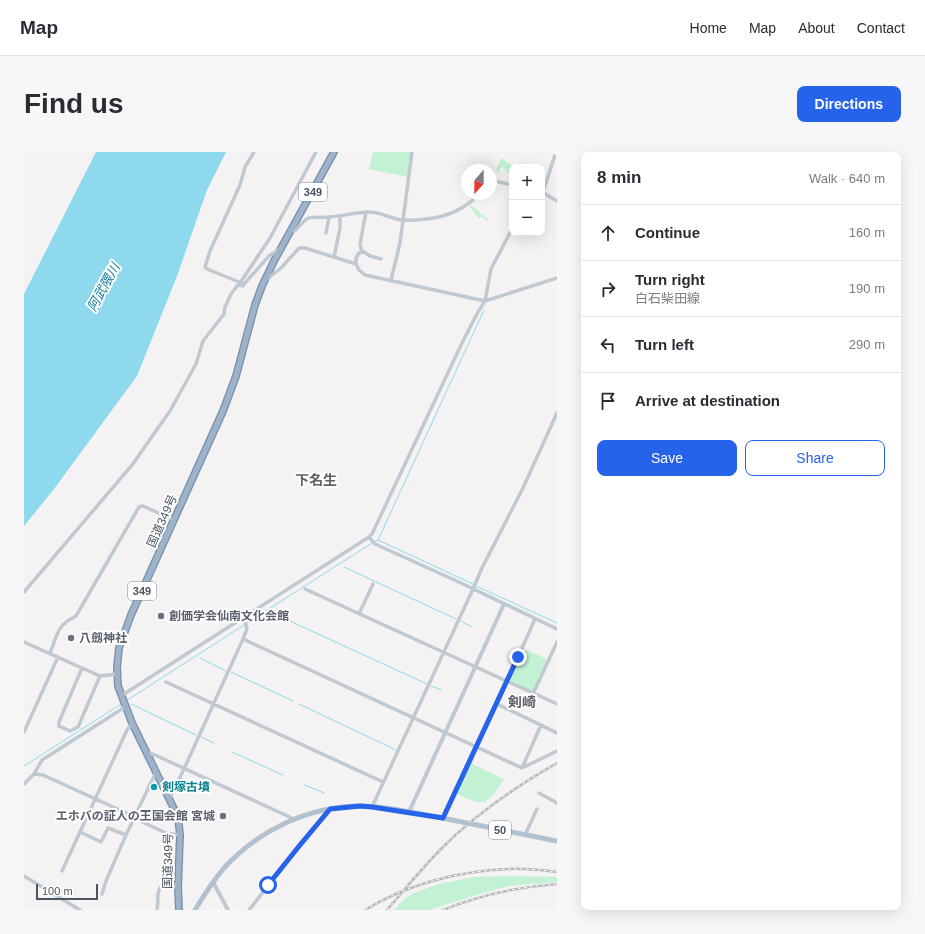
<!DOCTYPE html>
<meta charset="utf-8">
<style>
body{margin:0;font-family:Helvetica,"Noto Sans JP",sans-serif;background:#f7f7f7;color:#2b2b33}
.controls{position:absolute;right:12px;top:12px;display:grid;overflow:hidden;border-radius:8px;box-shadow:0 4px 16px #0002}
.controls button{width:36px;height:36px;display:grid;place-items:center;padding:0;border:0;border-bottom:1px solid #e1e1e2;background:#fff;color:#2b2b33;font:20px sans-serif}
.compass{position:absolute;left:437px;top:12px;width:36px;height:36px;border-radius:50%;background:#fff;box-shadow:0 4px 16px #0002;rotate:201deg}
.scale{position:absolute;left:12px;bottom:10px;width:62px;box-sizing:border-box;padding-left:4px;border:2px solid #495560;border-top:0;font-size:11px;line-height:14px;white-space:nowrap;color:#495560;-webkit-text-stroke:3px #fff;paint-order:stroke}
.stop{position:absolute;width:12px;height:12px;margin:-9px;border:3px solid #2563eb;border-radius:50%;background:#fff}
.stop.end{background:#2563eb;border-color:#fff;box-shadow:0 1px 4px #0008}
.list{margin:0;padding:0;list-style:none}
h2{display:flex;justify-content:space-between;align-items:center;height:52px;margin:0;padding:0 16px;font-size:17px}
h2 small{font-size:13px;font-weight:400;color:#7c7c81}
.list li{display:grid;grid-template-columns:26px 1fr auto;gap:12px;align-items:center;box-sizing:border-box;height:56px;padding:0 16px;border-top:1px solid #e1e1e2}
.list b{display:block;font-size:15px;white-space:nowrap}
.list p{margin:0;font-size:13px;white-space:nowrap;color:#7c7c81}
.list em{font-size:13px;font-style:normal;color:#7c7c81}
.actions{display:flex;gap:8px;padding:12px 16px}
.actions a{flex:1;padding:9px 0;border:1px solid #2563eb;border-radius:8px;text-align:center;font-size:14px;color:#2563eb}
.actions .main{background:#2563eb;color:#fff}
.icon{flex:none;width:22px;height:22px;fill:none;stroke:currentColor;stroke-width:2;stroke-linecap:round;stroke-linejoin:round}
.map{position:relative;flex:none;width:533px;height:758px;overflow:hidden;border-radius:8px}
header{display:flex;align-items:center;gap:24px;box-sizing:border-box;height:56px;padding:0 20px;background:#fff;border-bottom:1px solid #e1e1e2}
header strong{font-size:19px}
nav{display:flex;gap:22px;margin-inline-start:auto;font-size:14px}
.intro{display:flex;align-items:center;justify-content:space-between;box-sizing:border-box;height:96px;padding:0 24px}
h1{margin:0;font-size:28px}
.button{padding:10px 18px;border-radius:8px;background:#2563eb;color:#fff;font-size:14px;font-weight:700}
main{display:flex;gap:24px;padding:0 24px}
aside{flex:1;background:#fff;border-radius:8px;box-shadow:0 4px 16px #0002}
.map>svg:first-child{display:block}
.green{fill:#c2f1d4}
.water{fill:#8fd9ee}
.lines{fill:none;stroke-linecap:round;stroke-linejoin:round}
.stream{stroke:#8fd9ee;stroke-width:1}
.trunk-casing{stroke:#758fac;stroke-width:8}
.minor{stroke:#c0c9d1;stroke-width:3.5}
.tertiary{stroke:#c0c9d1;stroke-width:4}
.primary{stroke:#b2c1d0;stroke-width:5}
.trunk{stroke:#9eb2c8;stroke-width:5.5}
.rail-casing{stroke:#b4b7bc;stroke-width:2.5}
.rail{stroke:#fff;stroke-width:1;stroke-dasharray:3;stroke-linecap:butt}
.route{stroke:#2563eb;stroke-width:5}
.worship-dot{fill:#6b7280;stroke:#fff;stroke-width:1.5}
.culture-dot{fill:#0f9aa8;stroke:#fff;stroke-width:1.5}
.labels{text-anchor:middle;stroke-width:4;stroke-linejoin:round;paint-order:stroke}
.shield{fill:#fff;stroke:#808890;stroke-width:1}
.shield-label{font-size:11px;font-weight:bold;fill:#495560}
.street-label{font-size:12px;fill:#495560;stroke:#fff}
.worship-label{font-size:12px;font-weight:bold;fill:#5b616d;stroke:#fff;text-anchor:start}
.culture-label{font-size:12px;font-weight:bold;fill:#0d838f;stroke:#fff;text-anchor:start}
.water-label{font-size:13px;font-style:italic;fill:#0c7a99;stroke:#fff}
.quarter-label{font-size:14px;font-weight:bold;fill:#5e6267;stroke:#fff}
</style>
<header>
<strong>Map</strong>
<nav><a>Home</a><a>Map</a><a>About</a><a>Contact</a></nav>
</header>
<div class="intro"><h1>Find us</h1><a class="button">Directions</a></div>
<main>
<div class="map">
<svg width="533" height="758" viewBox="0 0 533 758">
<rect width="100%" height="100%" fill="#f4f2f2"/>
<path class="green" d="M349,0H387L384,25L345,17Z
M477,7H481V9L491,15H488V22H485L478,14L475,20L472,18Z
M446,53L456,60L457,63L459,62L464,68L463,69L458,64L455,67L446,55Z
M502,498L521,506L522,509L510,538L506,539L488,531L486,527L500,499Z
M448,612L480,627C475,635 466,652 455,650C447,649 440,645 433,642L443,620Z
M485,724L533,725V730L484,734L442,746L406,758H370L380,747L390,741L415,732L450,725Z"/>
<path class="water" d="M72,0H202L183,38L153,124L113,224L30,337L0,374V142Z"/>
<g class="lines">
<path class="stream" d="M354,388L449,432
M351,390L354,388L460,158
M320,415L432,467
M452,434L533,471
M244,459L403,532
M437,469L448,475
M223,471L348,391
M176,506L202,519
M207,520L269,549
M407,534L418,538
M102,549L220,473
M107,552L172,583
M275,552L372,598
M177,585L190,591
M208,600L259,623
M0,614L97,552
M281,633L300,641"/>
<defs>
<path id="trunk" d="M155,758L154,735L156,683L154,665L108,571L94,534L93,515L95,496L107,463L199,259L212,224L231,153L238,134L250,109L310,0"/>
</defs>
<use href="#trunk" class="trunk-casing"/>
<path class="minor" d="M230,0L221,15L216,33L186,99L181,115L183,117L220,132L245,104L257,96
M467,30L471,29L488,33
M518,40L533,49
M519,40L532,0
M268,79L272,78C287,60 284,67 306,65C319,64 332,60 345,60C356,60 366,66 377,68C385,69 394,68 402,67C423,65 440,58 455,42
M302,81L305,65
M338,100L336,92L342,60
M310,105L316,76V64
M332,112V106L335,101L340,100L346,104L357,107
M242,128L258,115L275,96H281L332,112L335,118L341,123L461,149L533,126
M367,128L376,91L388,0
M216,131L246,86L292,0
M345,385L351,392L437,431L533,477
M281,437L533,552
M0,440L108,313L146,259L172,212L179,189L200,162L201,155L207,142L214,133L219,134L220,132
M335,462L349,432
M219,487L498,616L533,599
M0,490L76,524L93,522
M26,501C34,482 32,474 52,464L115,355L119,354L150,368
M58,516L35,570V574L46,579L54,575L76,524
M142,530L359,630
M509,542L533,490
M97,544L345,385L348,382L438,191L454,160L461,149L467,117L488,77
M473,552L533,581
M0,580L34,505
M122,600L131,603L270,667
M498,616L517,573
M10,622L19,623L111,665
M0,632L10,622L18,608L101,555
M515,641L533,651
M145,647L160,617L219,487L223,477L220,465
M348,655L449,437L458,416L499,336L533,261
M110,666L142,681L156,683
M419,666L473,552L511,467
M56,680L77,690L84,676L102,683
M501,683L513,657
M38,719L103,578L108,571
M0,724L56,758
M78,742L82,729L102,683L132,620
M133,758C135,748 131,739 140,732L151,733L154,735
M225,758L276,693L306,658"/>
<path class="tertiary" d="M385,660L480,452
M189,730L204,758"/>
<path class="primary" d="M171,758C180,743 189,729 200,716C235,678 285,654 337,654C361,654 385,660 408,664C450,672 491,681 533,689"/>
<use href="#trunk" class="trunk"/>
<defs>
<path id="rail" d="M341,758C383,732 435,719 484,717C500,716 517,718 533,720
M363,758C381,737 398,716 418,696C452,662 491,635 533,611
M419,758C455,743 494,735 533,732"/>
</defs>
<use href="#rail" class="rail-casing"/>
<use href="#rail" class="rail"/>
</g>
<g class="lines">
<path class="route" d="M244,733L276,693L306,657L336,654L348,655L419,666L494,505"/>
</g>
<g class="worship-dot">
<circle cx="137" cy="464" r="4"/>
<circle cx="47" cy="486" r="4"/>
<circle cx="199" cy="664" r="4"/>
</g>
<circle class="culture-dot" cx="130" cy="635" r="4"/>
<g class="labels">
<g class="shield">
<rect x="275" y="31" width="28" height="18" rx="3"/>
<rect x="104" y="430" width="28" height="18" rx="3"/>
<rect x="465" y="669" width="22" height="18" rx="3"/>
</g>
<g class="shield-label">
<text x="289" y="44">349</text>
<text x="118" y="443">349</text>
<text x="476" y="682">50</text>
</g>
<g class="street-label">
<text transform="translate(138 369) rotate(-66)" y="4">国道349号</text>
<text transform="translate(144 709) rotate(-89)" y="4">国道349号</text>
</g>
<g class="worship-label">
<text x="145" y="468">創価学会仙南文化会館</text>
<text x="55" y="490">八劔神社</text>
<text x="191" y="668" text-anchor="end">エホバの証人の王国会館 宮城</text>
</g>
<g class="culture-label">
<text x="138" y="639">剣塚古墳</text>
</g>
<g class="water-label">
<text transform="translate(79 135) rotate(-61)" y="5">阿武隈川</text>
</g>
<g class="quarter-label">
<text x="292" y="333">下名生</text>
<text x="498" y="555">剣崎</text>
</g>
</g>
</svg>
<div class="controls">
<button>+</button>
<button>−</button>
</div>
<svg class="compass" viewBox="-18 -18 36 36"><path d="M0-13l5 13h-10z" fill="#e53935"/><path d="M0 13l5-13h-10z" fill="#7c7c81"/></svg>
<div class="scale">100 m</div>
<div class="stop" style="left:244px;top:733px"></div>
<div class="stop end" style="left:494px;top:505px"></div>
</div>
<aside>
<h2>8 min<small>Walk · 640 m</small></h2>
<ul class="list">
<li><svg class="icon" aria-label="ahead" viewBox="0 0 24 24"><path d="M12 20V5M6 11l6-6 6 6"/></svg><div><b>Continue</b></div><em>160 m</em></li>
<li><svg class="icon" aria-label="right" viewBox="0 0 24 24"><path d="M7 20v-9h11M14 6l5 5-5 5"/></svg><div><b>Turn right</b><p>白石柴田線</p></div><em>190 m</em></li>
<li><svg class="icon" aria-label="left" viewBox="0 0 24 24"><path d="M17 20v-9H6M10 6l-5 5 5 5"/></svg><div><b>Turn left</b></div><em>290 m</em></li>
<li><svg class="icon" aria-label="arrive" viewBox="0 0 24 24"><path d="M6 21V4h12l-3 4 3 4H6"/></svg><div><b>Arrive at destination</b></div></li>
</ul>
<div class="actions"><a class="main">Save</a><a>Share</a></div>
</aside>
</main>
